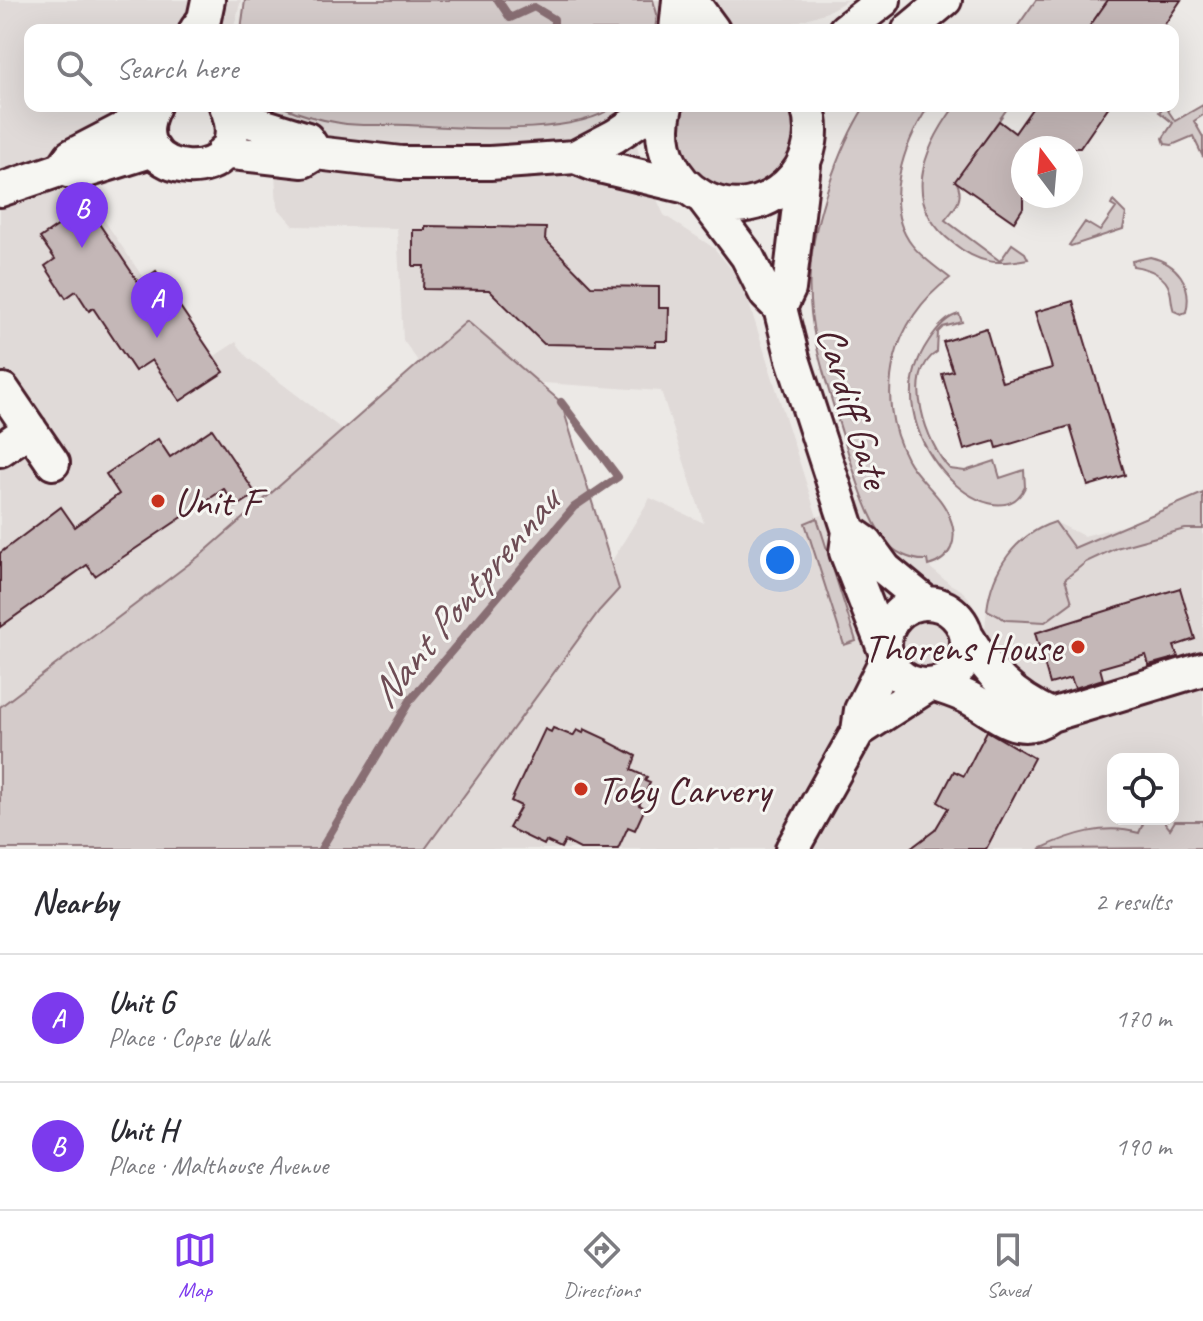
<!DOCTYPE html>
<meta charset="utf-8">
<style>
body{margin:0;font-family:Caveat,sans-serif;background:#f2f2f3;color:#2b2b33}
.controls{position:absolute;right:24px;bottom:24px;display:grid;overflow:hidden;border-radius:16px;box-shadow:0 8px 32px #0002}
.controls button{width:72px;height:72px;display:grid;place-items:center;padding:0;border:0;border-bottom:2px solid #e1e1e2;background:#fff;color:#2b2b33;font:40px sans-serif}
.compass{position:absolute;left:1011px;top:136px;width:72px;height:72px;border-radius:50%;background:#fff;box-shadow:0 8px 32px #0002;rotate:344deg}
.you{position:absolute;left:780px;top:560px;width:28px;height:28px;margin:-20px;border:6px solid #fff;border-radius:50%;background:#1a73e8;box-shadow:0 0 0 12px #1a73e833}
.badge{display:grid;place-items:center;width:52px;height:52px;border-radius:50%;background:#7c3aed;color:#fff;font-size:26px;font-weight:700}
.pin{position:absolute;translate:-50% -66px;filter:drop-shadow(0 2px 4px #0008)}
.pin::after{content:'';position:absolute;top:42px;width:28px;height:24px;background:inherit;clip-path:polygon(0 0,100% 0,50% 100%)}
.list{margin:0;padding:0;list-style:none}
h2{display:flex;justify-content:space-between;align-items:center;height:104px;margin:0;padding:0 32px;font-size:34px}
h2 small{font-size:26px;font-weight:400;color:#7c7c81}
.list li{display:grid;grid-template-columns:52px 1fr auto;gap:24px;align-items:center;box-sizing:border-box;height:128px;padding:0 32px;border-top:2px solid #e1e1e2}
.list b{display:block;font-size:30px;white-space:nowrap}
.list p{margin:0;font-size:26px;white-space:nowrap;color:#7c7c81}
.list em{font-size:26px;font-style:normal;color:#7c7c81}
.icon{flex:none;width:44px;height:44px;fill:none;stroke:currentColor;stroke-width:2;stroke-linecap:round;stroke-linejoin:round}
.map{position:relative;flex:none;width:1203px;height:849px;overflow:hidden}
.search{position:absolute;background:#fff;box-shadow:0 8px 32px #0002;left:24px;right:24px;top:24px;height:88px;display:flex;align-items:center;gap:20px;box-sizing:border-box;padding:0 28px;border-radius:16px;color:#7c7c81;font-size:30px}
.sheet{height:360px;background:#fff}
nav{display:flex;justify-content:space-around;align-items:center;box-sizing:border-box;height:112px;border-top:2px solid #e1e1e2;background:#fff;font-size:22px;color:#7c7c81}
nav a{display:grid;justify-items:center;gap:4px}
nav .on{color:#7c3aed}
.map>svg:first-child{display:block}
.built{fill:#e0dad8;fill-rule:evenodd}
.green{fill:#d4cbca;stroke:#8f757a;stroke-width:2}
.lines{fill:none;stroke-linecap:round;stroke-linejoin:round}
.stream{stroke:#886e73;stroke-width:8}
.building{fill:#c4b7b7;stroke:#4a1f2b;stroke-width:2}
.minor-casing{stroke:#4a1f2b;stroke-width:38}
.minor{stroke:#f6f6f2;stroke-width:32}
.poi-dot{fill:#c8321e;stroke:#f6f6f2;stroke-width:3}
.labels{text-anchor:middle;stroke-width:6;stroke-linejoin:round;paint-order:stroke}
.street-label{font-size:40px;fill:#4a1f2b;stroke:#f6f6f2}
.poi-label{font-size:40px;fill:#4a1f2b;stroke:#f6f6f2;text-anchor:start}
.water-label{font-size:42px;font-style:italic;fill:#6e4d55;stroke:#f6f6f2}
</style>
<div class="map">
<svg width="1203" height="849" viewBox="0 0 1203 849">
<rect width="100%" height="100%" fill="#ece9e6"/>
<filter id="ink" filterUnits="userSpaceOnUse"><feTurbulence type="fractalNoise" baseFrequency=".0125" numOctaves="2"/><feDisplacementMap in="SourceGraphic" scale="16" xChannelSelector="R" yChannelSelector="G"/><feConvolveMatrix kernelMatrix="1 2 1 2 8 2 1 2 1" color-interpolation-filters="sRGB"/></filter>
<g filter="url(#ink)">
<path class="built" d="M0,0H241L233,30H30V106H134L83,189L144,279L156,271L213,357L236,342L247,357L356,440L0,720Z
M650,0H848L827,12L785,26L763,27L734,23L729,30H655L657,14Z
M271,106H281L297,113L341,124L483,127L566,124L604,114L615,106H640L635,137L642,166L664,215L714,248L732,270L746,294L817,517L865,499L884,539L904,555L927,560L929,567L950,584L961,590L968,597L985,629L988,596L995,574L1022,539L1039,527L1055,522L1084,536L1203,505V832L1145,849H400L586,604L650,498L704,523L661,391L428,375L403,340L397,228L294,226L277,207ZM1113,759H1173V819H1113Z"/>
<path class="green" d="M245,0H653L657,14L655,30H241Z
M1036,0H1108L1087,30H1015Z
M1203,105V115L1194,121L1203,137V157L1193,136L1172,145L1165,144L1163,138L1173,123L1159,112L1165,106L1175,121Z
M281,106H615C573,138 461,127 408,125C386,124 362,127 340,123C320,120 299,114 281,106Z
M680,106H792L798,135L783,172L749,192L708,187L679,158L676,116Z
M865,106H929C904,143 881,205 912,245C922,258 937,268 950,278C892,320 873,395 907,459C918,480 942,495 950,518C959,540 951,560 928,566L927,560C912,561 894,553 885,540C865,514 852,464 842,433C826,381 806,328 810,272C813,222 838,148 865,106Z
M955,106H1009L956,181C965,198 956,207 945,220L1000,261L1012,244L1025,253L1028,259C996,265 979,264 953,243C901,203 922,151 955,106Z
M1113,201L1126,214L1123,229L1071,246L1069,245L1085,222L1100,231L1116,208L1111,205Z
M1150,257C1177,263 1193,284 1186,312L1181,314L1174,311C1171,304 1172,298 1170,291C1166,275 1148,268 1133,266L1132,261Z
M959,314L962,322L943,327L938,332L937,352C901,374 927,445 950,469L965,471L995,461L1000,478L1024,470L1025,487C997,549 867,433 928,342C935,331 945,317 959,314Z
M467,321L561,402L619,589L599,611L425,849H0V707L202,554Z
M1203,493V529H1185L1116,548L1086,562L1065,579L1072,602L1045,622L1006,620L987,610C992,569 1015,535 1055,522L1074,548Z
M817,518L856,641L844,645L805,523Z
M1145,819H1162L1170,829L1175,821H1203V848L1040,849C1071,834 1105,823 1139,833Z"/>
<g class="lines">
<path class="stream" d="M498,0L510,18L534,7L554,19V30
M321,849L411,699L574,507L618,477L561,402"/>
</g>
<path class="building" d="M1108,0H1181L1161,30H1087Z
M1034,106H1109L1080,148H1023V208L1014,222L955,181L999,121L1015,133Z
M87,206L139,283L156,271L224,372L180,401L152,360L135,371L93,308L89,311L76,291L66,298L45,266L55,259L40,238Z
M425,226L546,228L545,239L591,286L659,287V308H669L668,341H656V346L544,344L489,290L423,289L424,266H413V230H425Z
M1073,301L1125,475L1088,486L1070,426L997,448L995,441L964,450L942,374L953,371L943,342L986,328L1002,382L1052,368L1035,312Z
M212,429L256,494L236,507L224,489L95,576L87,565L0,627V553L61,507L75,527L119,494L106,474L158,439L170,457Z
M1180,588L1195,639L1174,646L1178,657L1149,665L1146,655L1100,668L1103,679L1075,688L1071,678L1050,684L1035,633Z
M553,728L573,736L577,730L583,733L584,729L608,740L607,741L636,756L631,770L647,777L645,781L650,783L639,805L645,808L635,830L628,827L618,849H580L565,841L561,848L546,841L544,845L509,828L521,806L511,801L545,729L551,732Z
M987,731L1034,758L986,849H910L935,830L948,808L938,802L954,771L964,776Z"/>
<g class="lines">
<defs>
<path id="minor" d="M691,0L713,30
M196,30L204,19L208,0
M676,30L679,0
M845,30L884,0
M909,30L945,0
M154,106C114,182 262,193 226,106
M666,106C645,189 740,242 795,176C811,156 815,130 807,106
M230,115L307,139L316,153
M223,152L303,161L316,153L401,163H490L575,157L595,165L687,187
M575,157L615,136L660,106
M62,169L71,156L125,128L151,109
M0,190L62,169L77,174L154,150
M704,199L747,256L766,294L780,308L793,359L849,531L846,552L886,654
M780,308L789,289L804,165
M3,390L53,463
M0,450L30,429
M849,531L866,543L885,569L925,602
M885 644a41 41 0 1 1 82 0a41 41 0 1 1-82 0Z
M968,638C989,674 1012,697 1051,715
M935,685C947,689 960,693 971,699C999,714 1019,739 1051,715L1203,669
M858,731L929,685
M792,849L858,731L861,710L887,658"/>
</defs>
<use href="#minor" class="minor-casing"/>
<use href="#minor" class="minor"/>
</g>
</g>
<g class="poi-dot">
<circle cx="158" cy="501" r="8"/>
<circle cx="1078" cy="647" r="8"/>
<circle cx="581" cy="789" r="8"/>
</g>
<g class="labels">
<g class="street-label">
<text transform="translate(854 407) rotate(73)" y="14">Cardiff Gate</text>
</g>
<g class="poi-label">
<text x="174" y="515">Unit F</text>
<text x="1062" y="661" text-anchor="end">Thorens House</text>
<text x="597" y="803">Toby Carvery</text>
</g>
<g class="water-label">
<text transform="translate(463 597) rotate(-50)" y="15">Nant Pontprennau</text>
</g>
</g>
</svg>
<div class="controls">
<button><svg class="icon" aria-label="locate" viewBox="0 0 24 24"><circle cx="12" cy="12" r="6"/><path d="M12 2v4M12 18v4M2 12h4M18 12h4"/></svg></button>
</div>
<svg class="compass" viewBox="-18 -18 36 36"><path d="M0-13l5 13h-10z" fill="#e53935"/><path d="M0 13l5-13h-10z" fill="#7c7c81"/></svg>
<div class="you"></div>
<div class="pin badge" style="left:157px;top:338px">A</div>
<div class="pin badge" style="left:82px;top:248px">B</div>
<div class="search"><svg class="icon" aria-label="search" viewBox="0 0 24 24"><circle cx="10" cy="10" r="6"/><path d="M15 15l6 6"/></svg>Search here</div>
</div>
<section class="sheet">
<h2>Nearby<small>2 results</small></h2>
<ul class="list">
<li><span class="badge">A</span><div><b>Unit G</b><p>Place · Copse Walk</p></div><em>170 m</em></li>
<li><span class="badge">B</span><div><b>Unit H</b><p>Place · Malthouse Avenue</p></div><em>190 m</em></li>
</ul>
</section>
<nav>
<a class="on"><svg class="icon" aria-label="map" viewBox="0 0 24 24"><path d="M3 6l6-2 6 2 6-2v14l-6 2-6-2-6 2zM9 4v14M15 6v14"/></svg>Map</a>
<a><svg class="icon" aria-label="directions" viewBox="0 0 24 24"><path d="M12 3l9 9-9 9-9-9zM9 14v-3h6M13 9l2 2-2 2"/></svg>Directions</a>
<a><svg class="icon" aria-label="saved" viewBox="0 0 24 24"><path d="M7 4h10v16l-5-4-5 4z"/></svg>Saved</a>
</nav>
